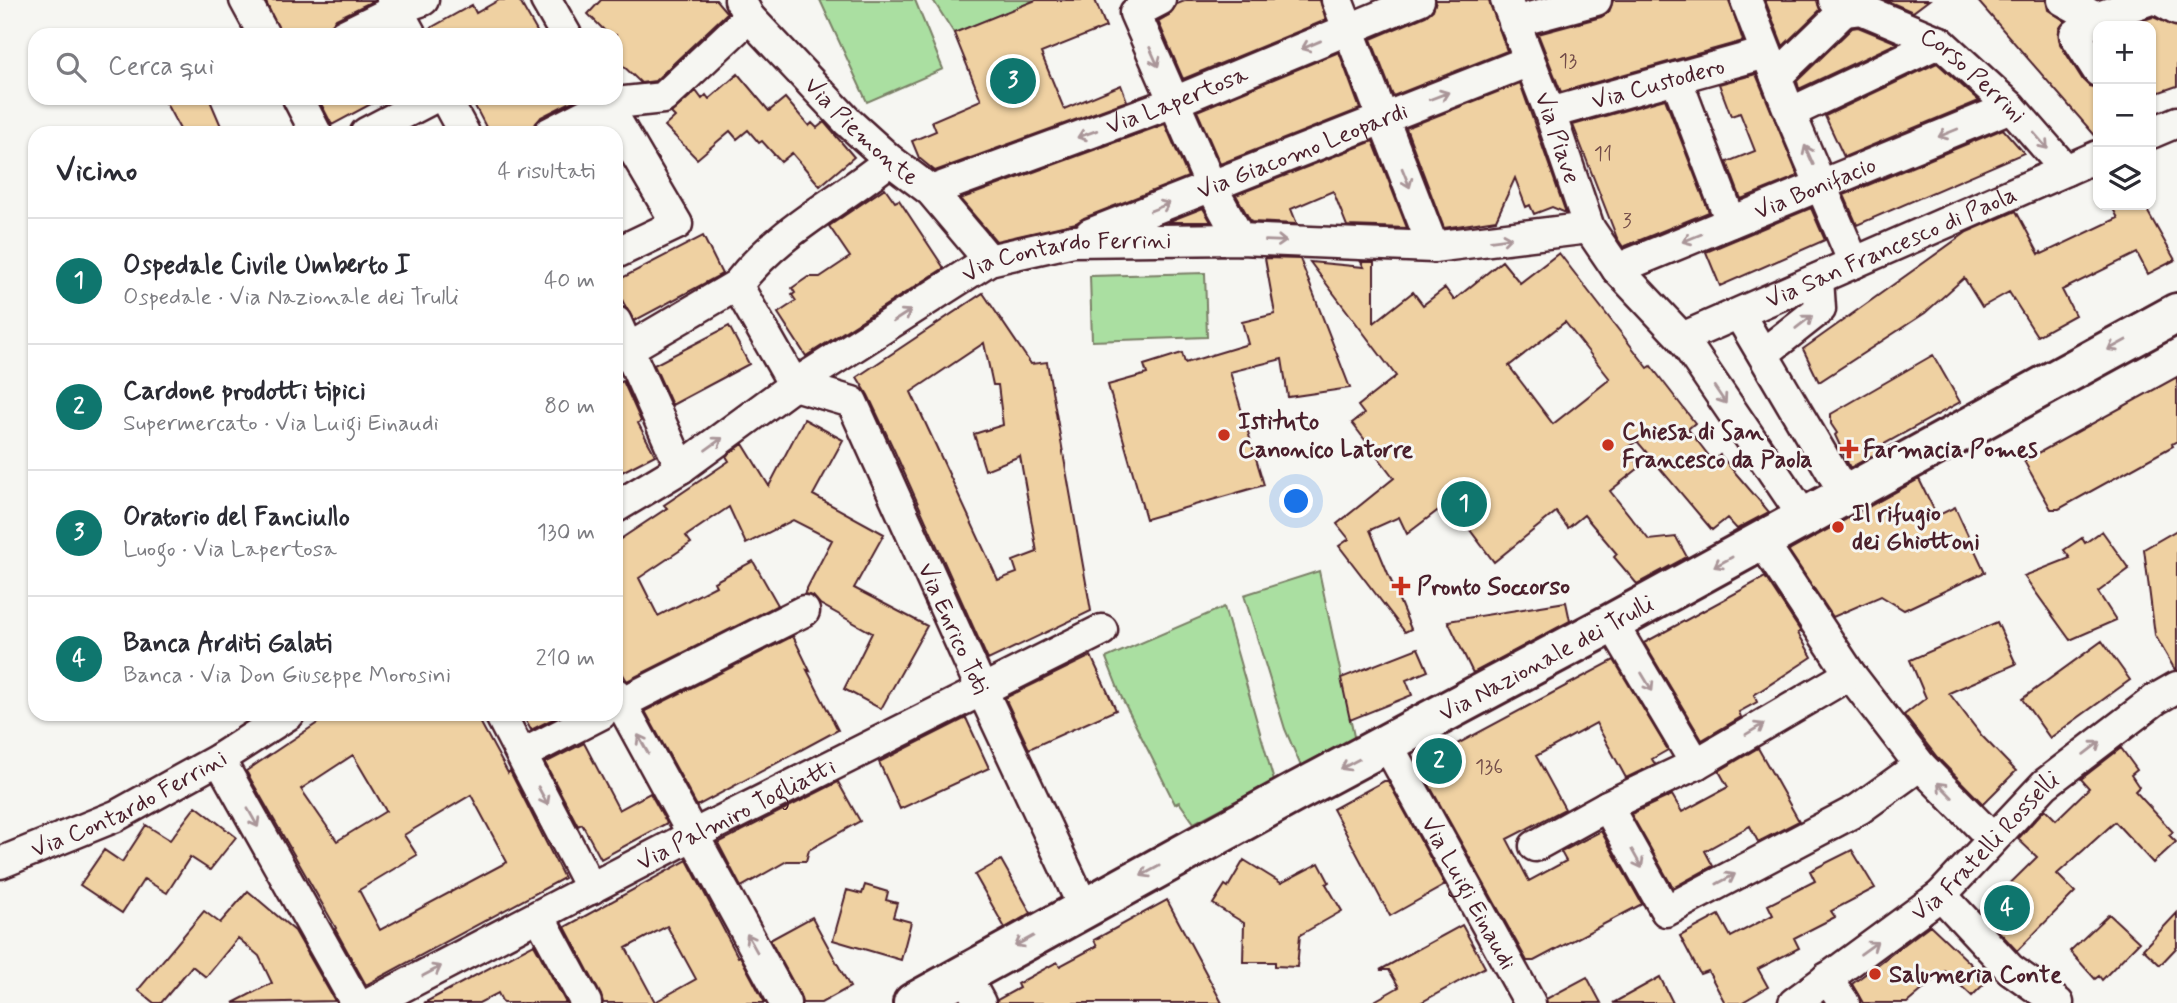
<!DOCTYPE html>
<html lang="it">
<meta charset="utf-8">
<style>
body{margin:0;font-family:Mynerve,sans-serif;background:#f7f7f7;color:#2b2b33}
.controls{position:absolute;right:21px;top:21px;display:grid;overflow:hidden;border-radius:14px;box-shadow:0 2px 5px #0004}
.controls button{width:63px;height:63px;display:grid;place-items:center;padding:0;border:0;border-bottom:2px solid #e1e1e2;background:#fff;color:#2b2b33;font:35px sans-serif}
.you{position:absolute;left:1297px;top:502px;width:24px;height:24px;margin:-18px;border:5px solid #fff;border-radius:50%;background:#1a73e8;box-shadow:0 0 0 10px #1a73e833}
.badge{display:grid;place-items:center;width:46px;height:46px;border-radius:50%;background:#0f766e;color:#fff;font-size:23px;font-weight:700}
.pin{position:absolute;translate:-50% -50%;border:4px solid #fff;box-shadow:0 2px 7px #0006}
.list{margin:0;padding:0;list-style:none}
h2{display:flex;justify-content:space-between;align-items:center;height:91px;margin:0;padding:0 28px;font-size:30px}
h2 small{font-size:23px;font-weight:400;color:#7c7c81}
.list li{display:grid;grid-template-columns:46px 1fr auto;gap:21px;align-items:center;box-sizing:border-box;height:126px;padding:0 28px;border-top:2px solid #e1e1e2}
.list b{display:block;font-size:26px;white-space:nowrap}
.list p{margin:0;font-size:23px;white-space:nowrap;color:#7c7c81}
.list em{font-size:23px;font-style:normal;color:#7c7c81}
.icon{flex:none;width:38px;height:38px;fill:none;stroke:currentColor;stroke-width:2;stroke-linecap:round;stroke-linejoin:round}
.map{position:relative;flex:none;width:2177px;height:1003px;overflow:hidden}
.search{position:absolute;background:#fff;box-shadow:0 2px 5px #0004;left:28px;top:28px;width:595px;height:77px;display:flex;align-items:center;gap:18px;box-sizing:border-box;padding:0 24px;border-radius:21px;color:#7c7c81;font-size:26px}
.panel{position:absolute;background:#fff;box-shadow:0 2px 5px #0004;left:28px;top:126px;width:595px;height:595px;border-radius:21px}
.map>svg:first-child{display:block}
.green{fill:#aadfa1;stroke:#7a7f66;stroke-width:2}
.building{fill:#efd1a2;stroke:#4a1f2b;stroke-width:2;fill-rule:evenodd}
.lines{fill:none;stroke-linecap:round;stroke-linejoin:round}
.minor-casing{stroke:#4a1f2b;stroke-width:35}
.tertiary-casing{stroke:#4a1f2b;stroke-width:44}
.minor{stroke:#f6f6f2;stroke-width:30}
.tertiary{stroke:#f6f6f2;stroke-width:38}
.oneway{stroke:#a99598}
.poi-dot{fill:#c8321e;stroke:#f6f6f2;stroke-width:2.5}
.labels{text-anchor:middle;stroke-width:6;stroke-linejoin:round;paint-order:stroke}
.number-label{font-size:21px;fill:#734c49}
.street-label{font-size:24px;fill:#4a1f2b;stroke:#f6f6f2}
.poi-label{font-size:24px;font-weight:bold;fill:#4a1f2b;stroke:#f6f6f2;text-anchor:start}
</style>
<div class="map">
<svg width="2177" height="1003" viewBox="0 0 2177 1003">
<rect width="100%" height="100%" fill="#f6f6f2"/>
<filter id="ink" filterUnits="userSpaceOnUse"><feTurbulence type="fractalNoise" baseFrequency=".0143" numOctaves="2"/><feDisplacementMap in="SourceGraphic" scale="14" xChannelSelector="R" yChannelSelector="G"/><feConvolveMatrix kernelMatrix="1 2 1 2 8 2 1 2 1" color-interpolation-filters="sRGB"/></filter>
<g filter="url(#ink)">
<path class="green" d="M820,0H915L943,69L867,102Z
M933,0H1036L954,33Z
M1205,273L1207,337L1092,341L1090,276Z
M1319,571L1355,741L1303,771L1285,729L1244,595Z
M1224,607L1274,781L1194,823L1179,802L1175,804L1121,696L1106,658Z"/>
<path class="building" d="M265,0H375L336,19L328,30L318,35H281Z
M499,0H519L539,35H428L427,30L472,5L476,13Z
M601,0H716L727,13L655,81L641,83L616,59V35H609L588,14Z
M1036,0H1095L1106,27L1041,53L1064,109L1121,85L1127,101L935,171L919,158L912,141L936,131L932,121L981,100L954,33Z
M1187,0H1320L1326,20L1183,79L1158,21L1169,15L1177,4Z
M1436,0H1489L1507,51L1393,96L1371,39L1426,16L1433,10Z
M1613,0H1729L1743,41L1561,92L1538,34L1601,17L1609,12Z
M1765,0H1817L1820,10L1783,46Z
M1885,0H1929L1913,12Z
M1977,0H2046L2048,10L2065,21L2059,29L2060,44L2083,80L2089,86L2098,88V139Z
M2153,17L2177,27V86L2151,95V26H2126Z
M1858,27L1897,43L1799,89L1797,81L1852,28Z
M1339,52L1360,109L1220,164L1197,111Z
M1937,63L1979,101L1844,157L1825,116Z
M738,74L769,111L785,98L809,126L812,123L817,128L824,122L854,157L820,186L792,153L781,162L762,141L759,143L748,130L737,139L730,131L697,159L665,126L675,117L671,113L696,91L702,99L706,95L709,99Z
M1756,74L1798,176L1741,199L1727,162L1755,151L1740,113L1731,116L1719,84Z
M1520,83L1566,213L1552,207L1534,214L1530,205L1526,207L1515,178L1496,220L1444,228L1406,128Z
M163,98H209L224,133H182Z
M318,98H382L332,125Z
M490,98H579L541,117L533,128L524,133H489L475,106Z
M1665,99L1709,212L1623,247L1617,238L1573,125Z
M1165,124L1188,177L1084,218L1076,223L996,241L960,199Z
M2003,129L2024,153L1857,225L1844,195Z
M1373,141L1407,228L1347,226L1333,191L1291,209L1297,224L1251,222L1236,195Z
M885,188L895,202L899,200L944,268L806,356L778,313L796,301L792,295L795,293L792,288L808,277H820L850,257L829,226Z
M2111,205H2144L2175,260L2148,274L2137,253L2062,290L2075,315L2037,336L2009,292L1982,307L1964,278L1925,313L1819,382L1803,349L1967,232L2016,211L2039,254L2041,252L2042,254L2118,218Z
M1203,208L1211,222H1167Z
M1811,208L1825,240L1720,286L1706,252Z
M703,236L722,274L634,321L623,302L616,281Z
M1559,253L1648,368L1651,366L1695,423L1688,429L1713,461L1720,455L1769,512L1737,529L1727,518L1712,530L1637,441L1628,447L1639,468L1610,491L1649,540L1676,537L1687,557L1637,584L1614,557L1617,554L1584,515L1568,528L1556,512L1494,562L1449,502L1407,534L1399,517L1370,530L1411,629L1405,632L1339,546L1349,539L1337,524L1394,478L1352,423L1364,414L1358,406L1396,376L1310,262L1364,267L1361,262H1374V323L1413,292L1423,305L1445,288L1454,300L1502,261L1520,283ZM1565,322L1610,379L1553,424L1509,366Z
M1265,258L1300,259L1350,388L1288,397L1282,359L1230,372L1264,485L1146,519L1108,385L1147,374L1144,365L1182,353L1185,363L1248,344L1242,322L1275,314Z
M983,293L1031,364L1047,362L1091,611L988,660L894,450L868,395L857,377ZM984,343L993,385H998L1003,425L974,434L985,470L1020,456L1037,552L1013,561L1017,573L998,580L911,392Z
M729,326L749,364L672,405L654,365Z
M1933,355L1960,402L1879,447L1881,451L1850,468L1835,435L1837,433L1831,424V414Z
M2177,377V441L2172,444L2173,446L2059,509H2051L2024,461Z
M623,381L641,421L638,423L655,455L616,475V382L617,384Z
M804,419L843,440L813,495L884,534L854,588L927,626L881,709L844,689L872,633L820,604L813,596L804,594L832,540L793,520L746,544L729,507L686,536L691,543L639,578L658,616L716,586L714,582L753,561L778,605L627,681L616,663V542L667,508L664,505L729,461L726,456L743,444L769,486Z
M1919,479L1937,516L1955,507L1985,572L1904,610L1881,596L1833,617L1789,551Z
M2177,530V670H2175L2155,635L2144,549Z
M2102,531L2129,569L2098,592L2116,620L2070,640L2024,576L2070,558L2064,550L2082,538L2085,543Z
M1765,577L1801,632L1798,633L1812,657L1754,695L1757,702L1739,712L1741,717L1702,740L1644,643Z
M1566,602L1570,621L1473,673L1448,621Z
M1997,622L2016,664L1949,693L1982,736L2016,771L1983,804L1937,757L1904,715L1926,698L1910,660Z
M793,636L810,671L807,670L838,730L697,806L645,711Z
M2102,641L2130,680L2050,738L2022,699Z
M1418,648L1428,671L1406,680L1412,695L1350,720L1341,678Z
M1091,656L1116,710L1029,749L1005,698Z
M1614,660L1668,750L1652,759L1655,764L1626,778L1596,723L1536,756L1565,809L1507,839L1529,881L1566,861L1561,852L1601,831L1642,904L1534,961H1527L1418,765Z
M331,714H476L508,773L510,771L564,878L366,985L335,929L336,928L246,771ZM353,755L386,811L337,841L301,789ZM471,795L507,862L380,930L359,890L417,855L404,835Z
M522,714H563L531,730Z
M966,718L989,768L900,809L879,762Z
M584,743L619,810L650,793L667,823L601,859L582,824L578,826L545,763Z
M1758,748L1799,821L1758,842L1750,826L1705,851L1713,866L1673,888L1631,814L1672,795L1682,812L1728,787L1719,771Z
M2121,748L2137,770L2131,775L2139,787L2135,791L2173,832L2169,835L2176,842L2153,863L2115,822L2057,874L2075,892L2017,951L1981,912L2037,857L2018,839L2045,809L2056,820L2089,788L2081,779Z
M1384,781H1388L1445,885L1390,916L1333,809Z
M838,782L860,821L809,850L806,861H787L741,887L718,843Z
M196,806L236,837L210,870L190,857L167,893L144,879L122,913L80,885L104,850L122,862L146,825L170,840Z
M1852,850L1875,888L1831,911L1835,917L1794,938L1799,948L1758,969L1768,987L1741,1003H1725L1708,971L1700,974L1680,936L1719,915L1731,937L1773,915L1768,905L1815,881L1810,871Z
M687,860L738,957L740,956L765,1003H603L601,995L565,927ZM667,926L696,979L655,1002L626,948Z
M1001,860L1031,913L1005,928L975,875Z
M1244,860L1281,883L1319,863L1329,882L1326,884L1342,911L1300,935L1297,967L1275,966V962H1243L1244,923L1213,904L1225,885L1228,887Z
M865,885L888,892L886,900L897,903L893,917L911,922L901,960L833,940L847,890L862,894Z
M248,891L295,931L335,1001L233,1003L272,983L259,956L238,938L206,977L192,966L161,1003H154L138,990L204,911L220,923Z
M1167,900L1222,1003H997V1000L1019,988L1017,984L1057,962L1060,966L1097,946L1094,940Z
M2177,913V947L2160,965L2143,949Z
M2109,914L2139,942L2102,980L2099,976L2095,979L2070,951Z
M812,917L850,987L821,1003H802L800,995L770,940Z
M1462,925L1485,967L1420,1003H1371L1399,987L1389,970H1380Z
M1930,925L1988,980L1972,996L1945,971L1907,1003H1863L1852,984Z
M534,944L566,1003H503L498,993L479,1003H424Z
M1587,977L1601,1003H1547L1546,999Z
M1660,977L1673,1003H1613Z"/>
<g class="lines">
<defs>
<g id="minor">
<path d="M245,0L264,35"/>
<path d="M392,0L411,35"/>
<path d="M546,0L566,35"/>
<path id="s1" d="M740,0L749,17L848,122L890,160L931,191L989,260"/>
<path d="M1160,0L1135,13L1211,186L1240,239"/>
<path d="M1337,0L1433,247"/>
<path id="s2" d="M1506,0L1550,113L1589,228L1617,269L1682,338L1804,517"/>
<path d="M1746,0L1790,113L1854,263"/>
<path id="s3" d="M1834,0L1844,11L1861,9L1940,42L2011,107L2066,170"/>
<path d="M2063,0L2096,18"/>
<path d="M2159,0L2177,10"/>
<path d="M1514,22L1596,0"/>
<path d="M344,35L397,9L423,0"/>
<path d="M2098,71L2075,35L2096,18L2148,0"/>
<path d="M1776,77L1844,11"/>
<path d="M1676,78L1731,222"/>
<path d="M298,98L316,133"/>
<path d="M445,98L464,133"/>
<path d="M603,98L677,224L616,253"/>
<path id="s4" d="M1550,113L1766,53"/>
<path d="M1790,113L1940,42"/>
<path d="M366,133L433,98"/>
<path d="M549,133L606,104L663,98L749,17"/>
<path d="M2151,133L2177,122"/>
<path id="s5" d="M931,191L1174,102L1419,0"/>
<path id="s6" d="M1090,234L1529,61"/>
<path id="s7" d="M1617,269L2011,107"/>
<path d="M737,285C780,229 837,204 890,160"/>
<path d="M1739,314L1845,494"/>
<path d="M616,322L681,468"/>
<path id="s8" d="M1682,338L2098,156"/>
<path d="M1763,354L1820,309L1818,279"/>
<path id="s9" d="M616,356L737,285L794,385L852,402L982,690L1084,908"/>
<path id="s10" d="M616,507L681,468L794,385L989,260L1073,241L1240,239L1433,247L1589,228"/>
<path d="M1762,541L1850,674L1920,765L1993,839"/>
<path d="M1612,623L1696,764"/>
<path d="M616,694L785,1003"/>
<path d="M616,706L804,611"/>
<path d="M500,714L591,889"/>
<path id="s11" d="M1387,744L1530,1003"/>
<path d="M535,748L601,714"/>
<path d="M219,759L356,1003"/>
<path d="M1607,806L1666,911L1859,809L1920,765"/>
<path d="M1535,846L1607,806L1696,764L1850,674"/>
<path id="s12" d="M0,863L116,816L219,759L289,714"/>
<path d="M1941,895L2010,969L2058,1003"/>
<path d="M539,916L586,1003"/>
<path d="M964,974L980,1003"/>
<path d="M1827,978L1844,1003"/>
<path id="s13" d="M371,1003L693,835L1102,630"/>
<path id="s14" d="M1794,1003L1941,895L2045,784L2156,699L2177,687"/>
</g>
<g id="tertiary">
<path id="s15" d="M913,1003L1294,793L1612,623L2177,313"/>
</g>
</defs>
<use href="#minor" class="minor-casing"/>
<use href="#tertiary" class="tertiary-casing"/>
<use href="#minor" class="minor"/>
<use href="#tertiary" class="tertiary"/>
</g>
<defs><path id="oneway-shaft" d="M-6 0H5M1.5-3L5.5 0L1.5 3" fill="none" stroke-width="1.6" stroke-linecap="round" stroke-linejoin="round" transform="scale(1.75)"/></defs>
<g class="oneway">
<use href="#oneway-shaft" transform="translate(1311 45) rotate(157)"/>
<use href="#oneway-shaft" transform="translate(1154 57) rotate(66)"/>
<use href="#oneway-shaft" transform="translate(1439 96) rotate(-21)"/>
<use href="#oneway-shaft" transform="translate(1948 133) rotate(158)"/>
<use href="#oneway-shaft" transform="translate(1087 134) rotate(160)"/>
<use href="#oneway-shaft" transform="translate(2041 141) rotate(49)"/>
<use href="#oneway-shaft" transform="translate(1809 155) rotate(-114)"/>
<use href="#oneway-shaft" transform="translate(1406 178) rotate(68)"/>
<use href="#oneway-shaft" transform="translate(1160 207) rotate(-22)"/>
<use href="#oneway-shaft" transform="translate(1692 238) rotate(158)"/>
<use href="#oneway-shaft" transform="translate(1501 239) rotate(-7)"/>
<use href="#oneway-shaft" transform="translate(1276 241) rotate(2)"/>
<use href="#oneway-shaft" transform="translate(902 316) rotate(-33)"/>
<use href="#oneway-shaft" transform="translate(1804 322) rotate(-38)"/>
<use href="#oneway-shaft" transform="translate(2117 345) rotate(151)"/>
<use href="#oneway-shaft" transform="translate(1720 395) rotate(56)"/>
<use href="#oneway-shaft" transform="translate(714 444) rotate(-36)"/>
<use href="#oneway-shaft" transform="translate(1723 562) rotate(151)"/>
<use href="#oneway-shaft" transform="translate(1647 682) rotate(59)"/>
<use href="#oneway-shaft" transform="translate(1755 729) rotate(-31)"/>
<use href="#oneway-shaft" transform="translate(643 744) rotate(-119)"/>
<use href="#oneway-shaft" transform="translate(2092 748) rotate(-37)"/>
<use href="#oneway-shaft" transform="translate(1350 764) rotate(152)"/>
<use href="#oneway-shaft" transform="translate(1945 790) rotate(-134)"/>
<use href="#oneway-shaft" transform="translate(543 796) rotate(62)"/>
<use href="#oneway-shaft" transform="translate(253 818) rotate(61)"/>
<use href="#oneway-shaft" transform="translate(1637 859) rotate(61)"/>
<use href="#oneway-shaft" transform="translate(1150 871) rotate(151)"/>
<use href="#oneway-shaft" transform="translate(1726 879) rotate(-28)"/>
<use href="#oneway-shaft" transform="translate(1024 941) rotate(151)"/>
<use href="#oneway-shaft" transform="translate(752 943) rotate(-119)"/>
<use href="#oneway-shaft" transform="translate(1869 948) rotate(-36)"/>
<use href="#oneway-shaft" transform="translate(432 971) rotate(-28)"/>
</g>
</g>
<g class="poi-dot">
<circle cx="1224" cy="435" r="7"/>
<circle cx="1608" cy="445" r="7"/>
<path d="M1845.5 438.5h7v7h7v7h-7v7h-7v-7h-7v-7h7z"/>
<circle cx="1838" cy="527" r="7"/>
<path d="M1397.5 575.5h7v7h7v7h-7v7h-7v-7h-7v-7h7z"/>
<circle cx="1875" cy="974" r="7"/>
</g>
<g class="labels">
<g class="number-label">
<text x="1568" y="67">13</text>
<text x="1603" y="160">11</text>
<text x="1627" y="227">3</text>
<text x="1489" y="773">136</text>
</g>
<g class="street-label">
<text dy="8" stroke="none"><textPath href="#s3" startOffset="164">Corso Perrini</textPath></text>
<text dy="8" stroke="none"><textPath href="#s4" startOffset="112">Via Custodero</textPath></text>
<text dy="8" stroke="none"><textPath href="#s5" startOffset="262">Via Lapertosa</textPath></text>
<text dy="8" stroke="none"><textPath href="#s1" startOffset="180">Via Piemonte</textPath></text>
<text dy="8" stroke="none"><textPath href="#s2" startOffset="147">Via Piave</textPath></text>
<text dy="8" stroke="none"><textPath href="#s6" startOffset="228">Via Giacomo Leopardi</textPath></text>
<text dy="8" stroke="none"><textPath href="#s7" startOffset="214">Via Bonifacio</textPath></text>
<text dy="8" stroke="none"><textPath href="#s8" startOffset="228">Via San Francesco di Paola</textPath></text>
<text dy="8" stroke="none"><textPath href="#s10" startOffset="525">Via Contardo Ferrini</textPath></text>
<text dy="8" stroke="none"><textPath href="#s9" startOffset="564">Via Enrico Toti</textPath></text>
<text dy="8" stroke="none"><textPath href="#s15" startOffset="721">Via Nazionale dei Trulli</textPath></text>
<text dy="8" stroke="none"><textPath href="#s12" startOffset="142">Via Contardo Ferrini</textPath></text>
<text dy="8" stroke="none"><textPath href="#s13" startOffset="411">Via Palmiro Togliatti</textPath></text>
<text dy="8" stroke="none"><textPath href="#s14" startOffset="248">Via Fratelli Rosselli</textPath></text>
<text dy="8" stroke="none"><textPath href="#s11" startOffset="170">Via Luigi Einaudi</textPath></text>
</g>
<g class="poi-label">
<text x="1238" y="429">Istituto<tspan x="1238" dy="28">Canonico Latorre</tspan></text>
<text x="1622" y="439">Chiesa di San<tspan x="1622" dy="28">Francesco da Paola</tspan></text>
<text x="1863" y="457">Farmacia Pomes</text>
<text x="1852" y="521">Il rifugio<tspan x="1852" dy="28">dei Ghiottoni</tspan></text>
<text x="1417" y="594">Pronto Soccorso</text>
<text x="1889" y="982">Salumeria Conte</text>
</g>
</g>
</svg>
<div class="controls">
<button>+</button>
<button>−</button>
<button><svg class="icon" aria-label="layers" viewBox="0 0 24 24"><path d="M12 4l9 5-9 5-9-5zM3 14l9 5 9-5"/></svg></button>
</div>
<div class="you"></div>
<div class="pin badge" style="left:1464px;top:504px">1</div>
<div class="pin badge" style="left:1439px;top:761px">2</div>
<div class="pin badge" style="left:1013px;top:81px">3</div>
<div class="pin badge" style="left:2007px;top:908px">4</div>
<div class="search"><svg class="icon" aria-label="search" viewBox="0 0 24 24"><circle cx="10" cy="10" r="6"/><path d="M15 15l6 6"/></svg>Cerca qui</div>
<section class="panel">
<h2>Vicino<small>4 risultati</small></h2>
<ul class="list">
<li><span class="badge">1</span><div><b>Ospedale Civile Umberto I</b><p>Ospedale · Via Nazionale dei Trulli</p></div><em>40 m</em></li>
<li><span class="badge">2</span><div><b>Cardone prodotti tipici</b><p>Supermercato · Via Luigi Einaudi</p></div><em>80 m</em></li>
<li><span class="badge">3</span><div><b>Oratorio del Fanciullo</b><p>Luogo · Via Lapertosa</p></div><em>130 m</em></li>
<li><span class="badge">4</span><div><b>Banca Arditi Galati</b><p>Banca · Via Don Giuseppe Morosini</p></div><em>210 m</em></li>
</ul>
</section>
</div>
